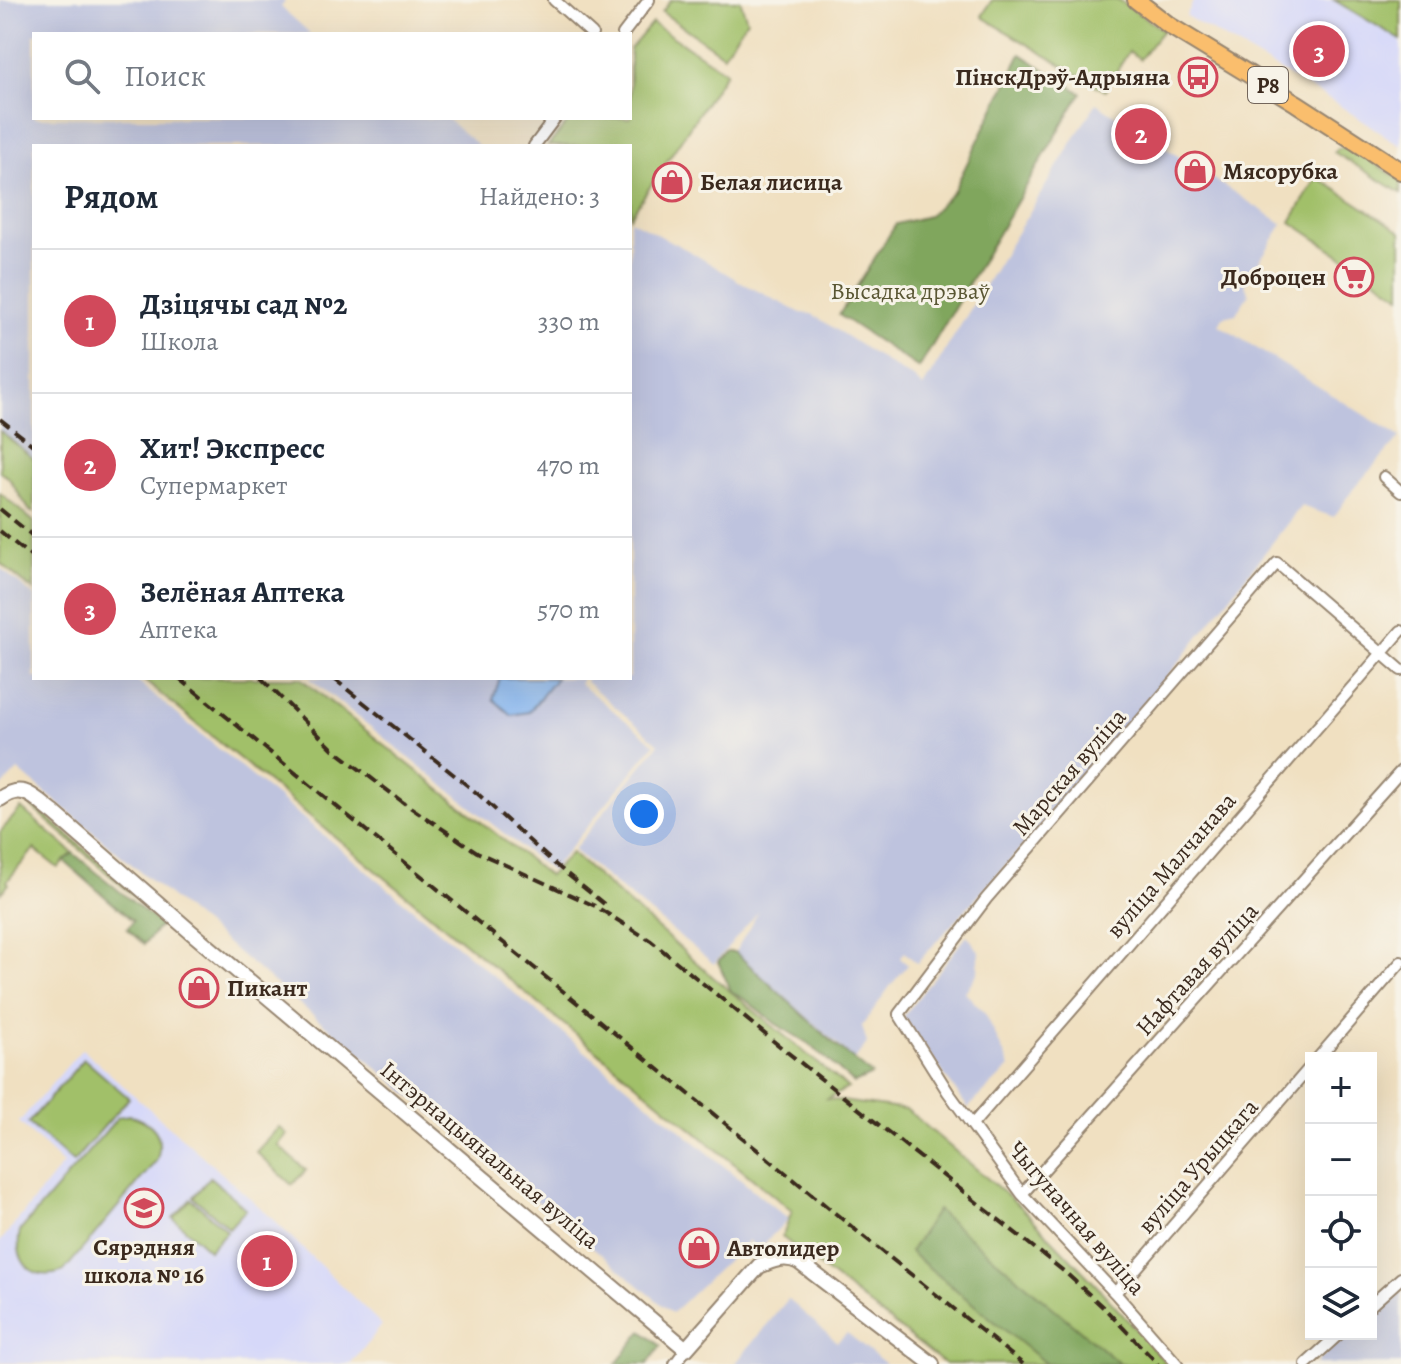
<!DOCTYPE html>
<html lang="ru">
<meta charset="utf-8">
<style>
body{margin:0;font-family:Alegreya,serif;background:#f2f2f3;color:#1f2937}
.controls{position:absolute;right:24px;bottom:24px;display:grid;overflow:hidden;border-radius:0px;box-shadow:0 8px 32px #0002}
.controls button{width:72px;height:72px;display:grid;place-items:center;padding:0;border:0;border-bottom:2px solid #e0e1e3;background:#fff;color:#1f2937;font:40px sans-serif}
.you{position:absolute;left:644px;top:814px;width:28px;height:28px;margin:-20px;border:6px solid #fff;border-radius:50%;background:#1a73e8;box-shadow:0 0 0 12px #1a73e833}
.badge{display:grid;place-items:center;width:52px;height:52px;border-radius:50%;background:#d1495b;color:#fff;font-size:26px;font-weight:700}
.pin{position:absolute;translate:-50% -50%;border:4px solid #fff;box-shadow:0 2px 8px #0006}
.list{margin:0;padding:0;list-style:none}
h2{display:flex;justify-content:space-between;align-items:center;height:104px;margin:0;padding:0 32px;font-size:34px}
h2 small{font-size:26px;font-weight:400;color:#747a83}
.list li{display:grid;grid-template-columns:52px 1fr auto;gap:24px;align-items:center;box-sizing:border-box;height:144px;padding:0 32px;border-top:2px solid #e0e1e3}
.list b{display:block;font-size:30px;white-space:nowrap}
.list p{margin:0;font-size:26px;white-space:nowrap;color:#747a83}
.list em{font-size:26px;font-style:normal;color:#747a83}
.icon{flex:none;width:44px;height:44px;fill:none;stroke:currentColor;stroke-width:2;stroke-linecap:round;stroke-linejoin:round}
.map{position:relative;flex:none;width:1401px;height:1364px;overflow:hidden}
.search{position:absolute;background:#fff;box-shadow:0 8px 32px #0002;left:32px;top:32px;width:600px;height:88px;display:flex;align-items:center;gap:20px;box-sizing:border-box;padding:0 28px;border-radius:0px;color:#747a83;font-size:30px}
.panel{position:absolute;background:#fff;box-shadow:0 8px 32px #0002;left:32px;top:144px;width:600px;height:536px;border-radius:0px}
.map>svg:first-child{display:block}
.built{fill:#d6d8f9}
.industrial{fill:#bec3de}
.green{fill:#a1c069;stroke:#6e7544;stroke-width:2}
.forest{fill:#80a65d;stroke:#5e683e;stroke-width:2}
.water{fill:#87b7f2;stroke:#617088;stroke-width:2}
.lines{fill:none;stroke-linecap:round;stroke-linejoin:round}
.minor-casing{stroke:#968570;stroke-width:14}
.tertiary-casing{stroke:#968570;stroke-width:18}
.primary-casing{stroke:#968570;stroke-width:20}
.minor{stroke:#fff;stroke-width:10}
.tertiary{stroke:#fff;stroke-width:14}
.primary{stroke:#fabe6d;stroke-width:16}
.rail{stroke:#3b2a1e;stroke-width:4;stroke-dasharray:12 6;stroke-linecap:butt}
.labels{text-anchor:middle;stroke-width:6;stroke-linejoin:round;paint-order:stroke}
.shield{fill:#f7f3e8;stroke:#73665b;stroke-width:2}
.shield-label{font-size:22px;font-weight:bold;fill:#3b2a1e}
.poi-label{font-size:24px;font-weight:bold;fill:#3b2a1e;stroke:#f7f3e8;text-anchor:start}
.park-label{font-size:24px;fill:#5a5734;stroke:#f7f3e8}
.street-label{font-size:24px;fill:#3b2a1e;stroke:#f7f3e8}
</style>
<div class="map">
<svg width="1401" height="1364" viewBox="0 0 1401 1364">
<rect width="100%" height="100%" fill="#f7f3e8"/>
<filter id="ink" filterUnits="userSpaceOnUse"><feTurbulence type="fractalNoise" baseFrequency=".0125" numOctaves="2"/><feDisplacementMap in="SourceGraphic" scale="16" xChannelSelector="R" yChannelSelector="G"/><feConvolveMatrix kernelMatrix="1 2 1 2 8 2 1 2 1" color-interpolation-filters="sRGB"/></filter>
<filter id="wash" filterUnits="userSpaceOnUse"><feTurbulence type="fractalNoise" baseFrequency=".006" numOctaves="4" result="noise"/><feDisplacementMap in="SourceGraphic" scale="32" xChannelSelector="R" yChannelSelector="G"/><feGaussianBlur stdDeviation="1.8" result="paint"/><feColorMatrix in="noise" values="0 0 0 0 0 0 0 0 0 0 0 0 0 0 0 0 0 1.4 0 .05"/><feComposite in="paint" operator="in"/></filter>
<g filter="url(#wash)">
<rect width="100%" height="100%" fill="#f0e0c1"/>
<path class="built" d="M1194,0H1401V146L1334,102L1186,16Z
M82,1049L263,1210L382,1325L351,1364L0,1363V1242L63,1164L19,1122Z"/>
<path class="industrial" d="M0,0H283L285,2L281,7L311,34H34V118H446L479,146H34V459L0,431Z
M1096,103L1283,224L1245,284L1249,294L1236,314L1223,317L1219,325L1400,437L1353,489L1334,517L1301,506L1172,671L1027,842L917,963L904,952L900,958L908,965L891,985L862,1026L867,1043L855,1060L735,952L759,911L714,964L573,850L659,744L585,681L587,678H630V220L691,252L742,283L801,313L812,314L900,371L911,376L923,387Z
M0,568L34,596V678H133L788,1219L758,1250L748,1241L672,1313L18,770L0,789Z
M309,678H582L579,683L655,744L551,871Z
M967,935L979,951L978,972L965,992L986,1015L1010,1067L968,1108L903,1017Z
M1401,1284V1364H1315L1347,1334H1371V1312Z
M788,1299L837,1342L847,1333L886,1364H735Z"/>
<path class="green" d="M671,0H740L747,20L723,55L662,12Z
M992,0H1119L1163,30L1140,59L1129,51L1105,91L984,18L982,16Z
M1334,0H1401V40Z
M652,23L726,72L630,217V146H548L571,118H630V49Z
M1343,147H1348L1401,180V193L1334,152L1337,149Z
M1317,177L1401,232V296L1291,222Z
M0,431L34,459V513L30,511L8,477L0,472Z
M0,493L34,522V591L0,563Z
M141,678H300L549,876L571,853L713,977L848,1088L827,1099L907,1110L1021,1207L1095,1284L1167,1364H945L782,1237L792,1211Z
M28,804H32L36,807L175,927L176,933Z
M21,808L73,853L58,868L34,849L7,881L9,884L1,893L0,832Z
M84,1059L129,1098L73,1162L28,1123Z
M129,1115C154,1122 164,1134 157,1160L64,1271C33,1283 13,1262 20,1231L118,1117Z
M279,1127L287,1134L278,1145L306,1170L292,1185L256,1152Z
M210,1177L246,1209L229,1228L193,1197Z
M191,1199L227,1231L209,1250L173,1218Z"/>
<path class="forest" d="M1021,54L1081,93L919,368L839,315L896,224L928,216L953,192Z
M73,853L161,925L144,944L127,929L133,921L64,861Z
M727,952H735L836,1045L872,1075L854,1083L809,1044L776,1024L747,1001L731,991L718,962Z
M937,1210L1120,1364H1046L910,1252Z
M642,1331L661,1346L647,1364H616Z"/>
<path class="water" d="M500,678H556L529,712L511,715L493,699Z"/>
</g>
<g filter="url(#ink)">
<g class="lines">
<defs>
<path id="minor" d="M554,0L592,34
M623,34L649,0
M534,146L555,118
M1384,477L1401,492
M1318,1058L1401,962
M972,1125L1401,631
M1022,1194L1401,771
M1115,1293L1311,1066
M1371,1305L1401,1278
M675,1364L686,1349
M1177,1364L1115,1293L1022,1194L948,1092L899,1014L986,899L1277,563L1401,670
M1306,1364L1339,1334"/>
<path id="tertiary" d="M0,799C24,781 35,799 54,813L191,932L686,1349L759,1266C773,1260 785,1255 799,1262L932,1364"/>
<path id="primary" d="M1136,0L1170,26L1296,103L1401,171"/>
</defs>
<use href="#minor" class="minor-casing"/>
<use href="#tertiary" class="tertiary-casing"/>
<use href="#primary" class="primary-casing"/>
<use href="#minor" class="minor"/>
<use href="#tertiary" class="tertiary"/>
<use href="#primary" class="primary"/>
<path class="rail" d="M0,419L34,446
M0,509L34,537
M0,531L34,559
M179,678L863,1236L1023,1364
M261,678L333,749L404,803L477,852L595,906L651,941L777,1044L1066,1273L1105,1309L1158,1364
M333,678L478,794L556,865L604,904"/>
</g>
</g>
<defs>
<symbol id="bus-ring" viewBox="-11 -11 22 22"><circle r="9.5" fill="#f7f3e8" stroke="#d1495b" stroke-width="1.5"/><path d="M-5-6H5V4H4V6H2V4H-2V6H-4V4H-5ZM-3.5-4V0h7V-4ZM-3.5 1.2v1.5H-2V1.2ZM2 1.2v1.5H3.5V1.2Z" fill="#d1495b"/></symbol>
<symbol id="shop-ring" viewBox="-11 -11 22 22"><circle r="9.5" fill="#f7f3e8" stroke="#d1495b" stroke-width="1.5"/><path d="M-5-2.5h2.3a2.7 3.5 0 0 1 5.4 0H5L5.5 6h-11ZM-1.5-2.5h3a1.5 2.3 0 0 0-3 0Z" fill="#d1495b"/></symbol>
<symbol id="supermarket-ring" viewBox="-11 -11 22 22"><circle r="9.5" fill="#f7f3e8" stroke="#d1495b" stroke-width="1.5"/><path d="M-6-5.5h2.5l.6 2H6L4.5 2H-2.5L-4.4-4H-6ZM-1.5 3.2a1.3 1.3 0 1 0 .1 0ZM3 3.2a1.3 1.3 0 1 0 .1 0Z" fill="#d1495b"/></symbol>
<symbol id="school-ring" viewBox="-11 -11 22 22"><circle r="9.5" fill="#f7f3e8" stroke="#d1495b" stroke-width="1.5"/><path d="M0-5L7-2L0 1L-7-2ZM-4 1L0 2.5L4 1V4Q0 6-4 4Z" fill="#d1495b"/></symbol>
</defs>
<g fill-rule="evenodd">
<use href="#bus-ring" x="1176" y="55" width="44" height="44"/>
<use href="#shop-ring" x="1173" y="149" width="44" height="44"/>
<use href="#shop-ring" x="650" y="160" width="44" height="44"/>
<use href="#supermarket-ring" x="1332" y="255" width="44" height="44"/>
<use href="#shop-ring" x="177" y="966" width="44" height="44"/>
<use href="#school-ring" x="122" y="1186" width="44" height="44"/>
<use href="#shop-ring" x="677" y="1226" width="44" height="44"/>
</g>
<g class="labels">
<rect class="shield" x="1248" y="67" width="40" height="36" rx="6"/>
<g class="shield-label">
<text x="1268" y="93">Р8</text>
</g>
<g class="poi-label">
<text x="1170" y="85" text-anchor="end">ПінскДрэў-Адрыяна</text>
<text x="1223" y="179">Мясорубка</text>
<text x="700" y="190">Белая лисица</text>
<text x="1326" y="285" text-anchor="end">Доброцен</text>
<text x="227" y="996">Пикант</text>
<text x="144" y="1255" text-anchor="middle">Сярэдняя<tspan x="144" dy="28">школа № 16</tspan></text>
<text x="727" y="1256">Автолидер</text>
</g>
<g class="park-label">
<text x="910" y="299">Высадка дрэваў</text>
</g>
<g class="street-label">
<text transform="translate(1069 772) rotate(-49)" y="8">Марская вуліца</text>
<text transform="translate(1171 865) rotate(-49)" y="8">вуліца Малчанава</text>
<text transform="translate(1197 969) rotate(-48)" y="8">Нафтавая вуліца</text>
<text transform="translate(490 1155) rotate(40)" y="8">Інтэрнацыянальная вуліца</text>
<text transform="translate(1198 1166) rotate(-49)" y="8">вуліца Урыцкага</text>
<text transform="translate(1077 1218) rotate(49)" y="8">Чыгуначная вуліца</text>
</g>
</g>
</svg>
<div class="controls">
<button>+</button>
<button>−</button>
<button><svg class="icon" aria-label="locate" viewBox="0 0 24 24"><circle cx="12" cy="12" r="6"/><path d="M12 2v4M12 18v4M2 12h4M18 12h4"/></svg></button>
<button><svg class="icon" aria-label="layers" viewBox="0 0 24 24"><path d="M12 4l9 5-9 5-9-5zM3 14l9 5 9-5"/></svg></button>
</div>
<div class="you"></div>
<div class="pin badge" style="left:267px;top:1261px">1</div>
<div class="pin badge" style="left:1141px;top:134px">2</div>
<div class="pin badge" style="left:1319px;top:51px">3</div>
<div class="search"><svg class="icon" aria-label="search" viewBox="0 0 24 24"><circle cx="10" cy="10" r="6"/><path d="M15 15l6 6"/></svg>Поиск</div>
<section class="panel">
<h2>Рядом<small>Найдено: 3</small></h2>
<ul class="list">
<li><span class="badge">1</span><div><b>Дзіцячы сад №2</b><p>Школа</p></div><em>330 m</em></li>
<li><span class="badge">2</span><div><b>Хит! Экспресс</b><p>Супермаркет</p></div><em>470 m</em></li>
<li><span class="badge">3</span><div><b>Зелёная Аптека</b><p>Аптека</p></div><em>570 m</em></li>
</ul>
</section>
</div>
